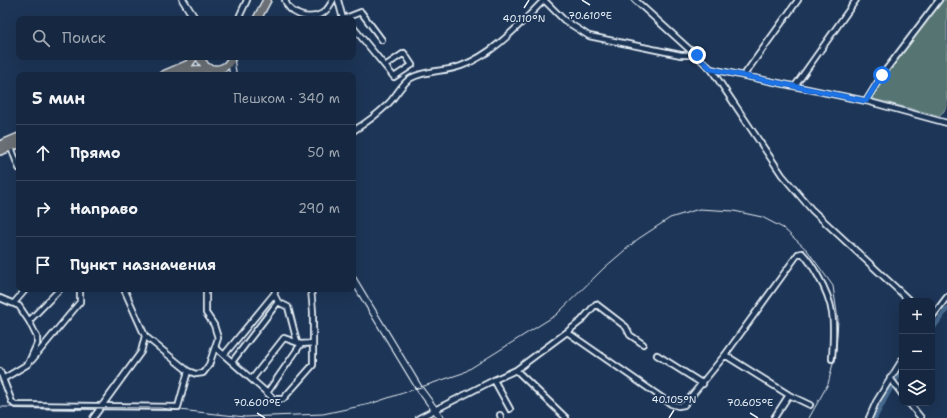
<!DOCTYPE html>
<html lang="ru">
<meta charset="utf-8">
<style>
body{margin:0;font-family:"Shantell Sans",sans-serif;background:#23344c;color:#f1f3f6}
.controls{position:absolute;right:12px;bottom:12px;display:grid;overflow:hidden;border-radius:8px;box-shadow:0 4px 16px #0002}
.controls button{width:36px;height:36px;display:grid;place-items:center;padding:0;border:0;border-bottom:1px solid #35445a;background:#162841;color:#f1f3f6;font:20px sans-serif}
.stop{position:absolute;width:12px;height:12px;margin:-9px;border:3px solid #1a73e8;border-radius:50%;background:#fff}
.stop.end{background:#1a73e8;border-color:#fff;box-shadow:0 1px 4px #0008}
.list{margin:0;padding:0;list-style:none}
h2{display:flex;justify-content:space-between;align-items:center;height:52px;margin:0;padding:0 16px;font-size:17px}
h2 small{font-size:13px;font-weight:400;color:#9ea6b1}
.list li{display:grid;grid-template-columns:26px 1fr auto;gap:12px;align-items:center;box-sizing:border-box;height:56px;padding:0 16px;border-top:1px solid #35445a}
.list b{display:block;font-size:15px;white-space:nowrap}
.list em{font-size:13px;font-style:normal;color:#9ea6b1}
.icon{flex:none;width:22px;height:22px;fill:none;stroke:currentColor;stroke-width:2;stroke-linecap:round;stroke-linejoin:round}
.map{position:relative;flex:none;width:947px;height:418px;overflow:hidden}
.search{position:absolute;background:#162841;box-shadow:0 4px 16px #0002;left:16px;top:16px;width:340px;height:44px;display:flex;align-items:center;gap:10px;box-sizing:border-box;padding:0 14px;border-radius:8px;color:#9ea6b1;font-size:15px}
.panel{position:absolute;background:#162841;box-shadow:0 4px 16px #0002;left:16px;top:72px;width:340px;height:220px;border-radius:8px}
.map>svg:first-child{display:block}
.green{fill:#577472;stroke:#a0b2b5}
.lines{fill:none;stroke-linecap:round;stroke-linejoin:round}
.canal{stroke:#466b8e;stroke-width:4.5}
.minor-casing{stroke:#e8f1f8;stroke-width:8}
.tertiary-casing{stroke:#e8f1f8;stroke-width:8}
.secondary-casing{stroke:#e8f1f8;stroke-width:9}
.primary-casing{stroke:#e8f1f8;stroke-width:10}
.minor{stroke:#1d3557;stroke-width:4.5}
.tertiary{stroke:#1d3557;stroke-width:5.5}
.secondary{stroke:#1d3557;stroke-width:6}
.primary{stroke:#6b6f75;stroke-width:7}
.rail{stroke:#e8f1f8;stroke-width:1}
.route{stroke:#1a73e8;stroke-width:5}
.ticks{fill:none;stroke:#e8f1f8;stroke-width:1.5}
.ticks-label{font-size:10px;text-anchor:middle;fill:#e8f1f8;stroke:#1d3557;stroke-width:3.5;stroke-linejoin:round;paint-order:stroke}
</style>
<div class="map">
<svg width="947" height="418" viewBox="0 0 947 418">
<rect width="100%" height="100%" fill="#1d3557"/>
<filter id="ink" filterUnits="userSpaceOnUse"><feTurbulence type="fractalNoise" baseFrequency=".025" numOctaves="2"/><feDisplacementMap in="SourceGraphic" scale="8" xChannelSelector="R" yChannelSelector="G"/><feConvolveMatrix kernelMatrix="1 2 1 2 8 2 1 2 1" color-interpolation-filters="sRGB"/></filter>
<g filter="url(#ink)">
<path class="green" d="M942,0H947V107L940,116L869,98Z"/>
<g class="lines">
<path class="canal" d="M932,330L947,309
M896,380L902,372
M875,418L892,386"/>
<defs>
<path id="minor" d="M285,0C289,14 308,21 321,14C327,12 330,5 333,0
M338,0L343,19L361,12L382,40
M635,0L711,69L782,175L812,210L910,301
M240,15L247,0
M353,27L394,77L412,65L404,53L385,66
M711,69L866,101L947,123
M744,75L798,0
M795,86L856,0
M866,101L882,75L939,0
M353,131C366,123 378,114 389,103C396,96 402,83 411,78C426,70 445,72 461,66C494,54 519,25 544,0L564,20L589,36L681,55H697
M10,145L19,168
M276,289L274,294L278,302L288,307L297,342
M0,298L19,306L29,321L37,337V344L28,364L3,379
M14,303L26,289
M932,317L947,297
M29,321L60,289
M567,332L581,321L596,304L626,327L630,335L643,344
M145,336L188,371L196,374L203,373L209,365L218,338L214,325L206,313V289
M216,348L274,399H283L313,365V312L311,289
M224,355L274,294
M657,355L703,384
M725,355L789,395L774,418
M32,360L80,302V289
M232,362L278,302
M516,370L567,332L671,404L678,406L684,405L725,355L798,254L802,253C809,260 813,267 818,276C836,307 834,324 832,359
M0,371L12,402L15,405L178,407L188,371
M890,378L902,394
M252,379L284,338L301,344L313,343
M494,380L516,370L566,418
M267,393L301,344
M789,395L810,405
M909,403L921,418
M500,415L501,418
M93,418L141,352L145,336L124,289
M419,418L494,380L510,409
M869,418L876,402L902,360"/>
<path id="tertiary" d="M231,61L233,75
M212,70L221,75
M353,279L419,388L441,418"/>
<path id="secondary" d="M183,0L195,19"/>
<path id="primary" d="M257,19L267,0
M199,57L206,67C217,72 228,69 232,57
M163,75L189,64L194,57
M180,75L192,70L211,69
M0,145L19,137
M0,151L19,144"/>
</defs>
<use href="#minor" class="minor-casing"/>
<use href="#tertiary" class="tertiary-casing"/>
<use href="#secondary" class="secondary-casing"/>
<use href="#primary" class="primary-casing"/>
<use href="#minor" class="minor"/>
<use href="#tertiary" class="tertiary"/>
<use href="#secondary" class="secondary"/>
<use href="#primary" class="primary"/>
<path class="rail" d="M0,407L160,408L245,417L323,414L370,404L463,373L556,315L604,268L638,239L670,218L699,209L734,211L762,217L783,228L807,250L833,286L838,320L836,351L828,384L809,418"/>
</g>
</g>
<g class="lines" filter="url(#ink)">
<path class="route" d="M697,55L711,69L866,101L882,75"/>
</g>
<path class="ticks" d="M582,0L590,5M524,8L529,0M257,413L265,418M750,413L758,418M669,418L674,410"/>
<g class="ticks-label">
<text x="590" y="19">70.610°E</text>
<text x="524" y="22">40.110°N</text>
<text x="674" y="403">40.105°N</text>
<text x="257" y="406">70.600°E</text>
<text x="750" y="406">70.605°E</text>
</g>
</svg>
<div class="controls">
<button>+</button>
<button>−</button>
<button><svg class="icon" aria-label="layers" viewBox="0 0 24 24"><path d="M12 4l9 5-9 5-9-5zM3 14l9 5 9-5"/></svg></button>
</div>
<div class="stop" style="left:882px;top:75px"></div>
<div class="stop end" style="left:697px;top:55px"></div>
<div class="search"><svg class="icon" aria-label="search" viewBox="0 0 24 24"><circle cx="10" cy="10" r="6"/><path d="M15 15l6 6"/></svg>Поиск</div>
<section class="panel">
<h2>5 мин<small>Пешком · 340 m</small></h2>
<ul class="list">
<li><svg class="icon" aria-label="ahead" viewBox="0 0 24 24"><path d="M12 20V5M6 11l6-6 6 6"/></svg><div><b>Прямо</b></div><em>50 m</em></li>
<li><svg class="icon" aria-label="right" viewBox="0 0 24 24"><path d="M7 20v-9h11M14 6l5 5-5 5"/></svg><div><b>Направо</b></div><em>290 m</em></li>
<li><svg class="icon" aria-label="arrive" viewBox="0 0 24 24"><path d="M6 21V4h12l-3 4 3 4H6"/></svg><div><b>Пункт назначения</b></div></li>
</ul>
</section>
</div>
